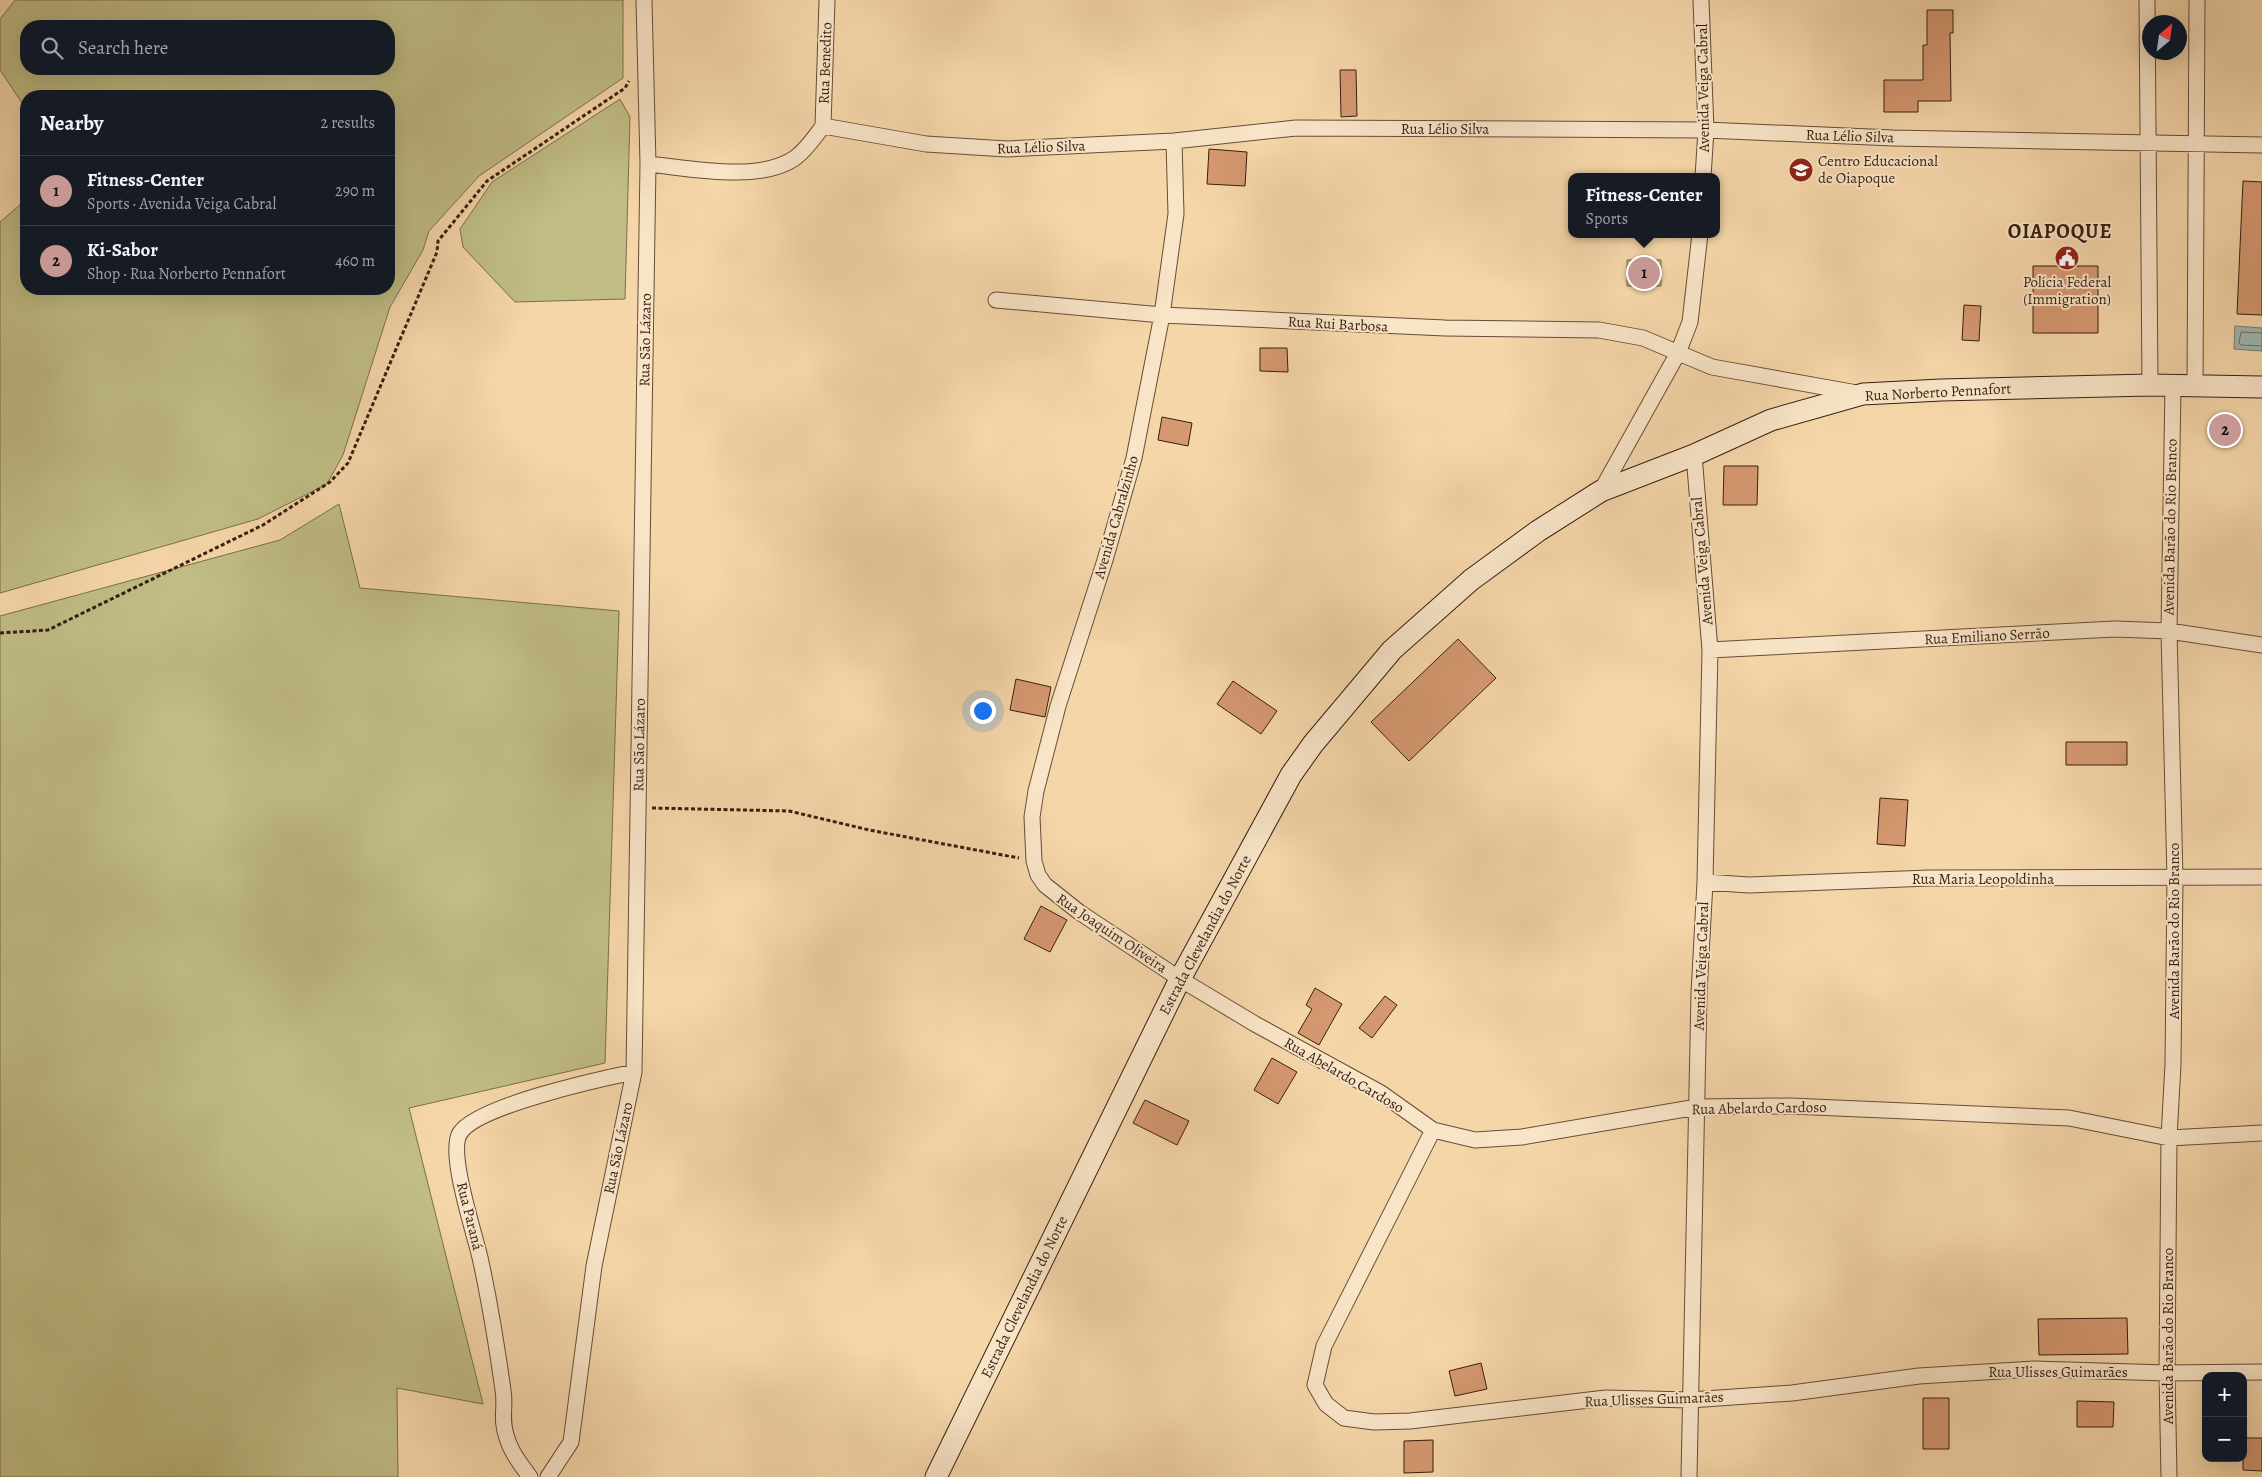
<!DOCTYPE html>
<meta charset="utf-8">
<style>
body{margin:0;font-family:Alegreya,serif;background:#20242c;color:#f1f3f6}
.controls{position:absolute;right:15px;bottom:15px;display:grid;overflow:hidden;border-radius:10px;box-shadow:0 5px 20px #0002}
.controls button{width:45px;height:45px;display:grid;place-items:center;padding:0;border:0;border-bottom:1px solid #363941;background:#171b24;color:#f1f3f6;font:25px sans-serif}
.compass{position:absolute;left:2142px;top:15px;width:45px;height:45px;border-radius:50%;background:#171b24;box-shadow:0 5px 20px #0002;rotate:29deg}
.you{position:absolute;left:982px;top:710px;width:18px;height:18px;margin:-12px;border:4px solid #fff;border-radius:50%;background:#1a73e8;box-shadow:0 0 0 8px #1a73e833}
.badge{display:grid;place-items:center;width:32px;height:32px;border-radius:50%;background:#c59692;color:#111;font-size:16px;font-weight:700}
.pin{position:absolute;translate:-50% -50%;border:2px solid #fff;box-shadow:0 1px 5px #0006}
.popup{position:absolute;left:1568px;top:173px;width:152px;height:65px;box-sizing:border-box;display:grid;place-content:center;border-radius:10px;background:#171b24;filter:drop-shadow(0 1px 4px #0005);font-size:16px;white-space:nowrap;color:#9ea1a6}
.popup b{font-size:19px;color:#f1f3f6}
.popup::after{content:'';position:absolute;left:50%;top:100%;margin-left:-10px;border:10px solid transparent;border-top-color:#171b24}
.list{margin:0;padding:0;list-style:none}
h2{display:flex;justify-content:space-between;align-items:center;height:65px;margin:0;padding:0 20px;font-size:21px}
h2 small{font-size:16px;font-weight:400;color:#9ea1a6}
.list li{display:grid;grid-template-columns:32px 1fr auto;gap:15px;align-items:center;box-sizing:border-box;height:70px;padding:0 20px;border-top:1px solid #363941}
.list b{display:block;font-size:19px;white-space:nowrap}
.list p{margin:0;font-size:16px;white-space:nowrap;color:#9ea1a6}
.list em{font-size:16px;font-style:normal;color:#9ea1a6}
.icon{flex:none;width:28px;height:28px;fill:none;stroke:currentColor;stroke-width:2;stroke-linecap:round;stroke-linejoin:round}
.map{position:relative;flex:none;width:2262px;height:1477px;overflow:hidden}
.search{position:absolute;background:#171b24;box-shadow:0 5px 20px #0002;left:20px;top:20px;width:375px;height:55px;display:flex;align-items:center;gap:12px;box-sizing:border-box;padding:0 18px;border-radius:20px;color:#9ea1a6;font-size:19px}
.panel{position:absolute;background:#171b24;box-shadow:0 5px 20px #0002;left:20px;top:90px;width:375px;height:205px;border-radius:20px}
.map>svg:first-child{display:block}
.green{fill:#c0bd85;stroke:#7b6e4a;fill-rule:evenodd}
.water{fill:#9db7b0;stroke:#747a70}
.lines{fill:none;stroke-linecap:round;stroke-linejoin:round}
.shore{stroke:#6a6b60;stroke-width:1}
.building{fill:#d59871;stroke:#361f10}
.street-casing{stroke:#664d36;stroke-width:17}
.secondary-casing{stroke:#361f10;stroke-width:23}
.path{stroke:#361f10;stroke-width:3;stroke-dasharray:4 2.5;stroke-linecap:butt}
.street{stroke:#f8e4c7;stroke-width:15}
.secondary{stroke:#f8e4c7;stroke-width:21}
.labels{text-anchor:middle;stroke-width:4;stroke-linejoin:round;paint-order:stroke}
.street-label{font-size:15px;fill:#361f10;stroke:#f8e4c7}
.poi-label{font-size:15px;fill:#361f10;stroke:#f8e4c7;text-anchor:start}
.district-label{font-size:20px;font-weight:bold;letter-spacing:1px;fill:#361f10;stroke:#f8e4c7}
</style>
<div class="map">
<svg width="2262" height="1477" viewBox="0 0 2262 1477">
<rect width="100%" height="100%" fill="#f5d6a9"/>
<filter id="stains"><feTurbulence type="fractalNoise" baseFrequency=".004" numOctaves="4"/><feColorMatrix values="0 0 0 0 .2 0 0 0 0 .09 0 0 0 0 .02 0 0 0 .5 -.17"/></filter>
<radialGradient id="worn" r=".72"><stop offset=".6" stop-color="#630" stop-opacity="0"/><stop offset="1" stop-color="#630" stop-opacity=".3"/></radialGradient>
<path class="green" d="M15,0H623V78L479,176L429,231L423,250L390,307L343,455L327,484L258,519L0,593V222L21,204L26,173V289H389V96H26V109L0,70V19ZM26,26H389V69H26Z
M620,99L630,117L625,299L515,302L463,247L460,229L492,182Z
M1627,260H1661V286H1627Z
M339,504L360,588L619,611L605,1063L409,1108L483,1404L397,1388L398,1477H0V616L280,540Z"/>
<path class="water" d="M2235,326L2262,328V351L2234,349Z"/>
<g class="lines">
<path class="shore" d="M2262,333L2241,332L2239,343L2241,345L2262,346"/>
</g>
<path class="building" d="M1927,10H1953V33H1950L1951,101H1918V112H1884V80H1923V45H1927Z
M1340,70H1356L1357,116L1341,117Z
M1209,149L1247,152L1245,186L1207,184Z
M2243,181L2262,182V315L2237,314Z
M2033,266H2098V333H2033Z
M1964,305L1981,306L1979,341L1962,340Z
M1260,348H1287L1288,372L1260,371Z
M1162,417L1192,423L1188,446L1158,440Z
M1724,466H1758L1757,505H1723Z
M1458,639L1496,678L1409,761L1371,722Z
M1016,679L1051,687L1045,717L1010,710Z
M1233,681L1277,711L1261,734L1217,704Z
M2066,742H2127V765H2066Z
M1880,798L1908,800L1905,846L1877,844Z
M1041,906L1067,920L1050,952L1024,939Z
M1315,988L1342,1004L1319,1045L1298,1033L1312,1009L1306,1005Z
M1385,996L1397,1005L1372,1038L1359,1028Z
M1272,1058L1297,1072L1278,1104L1254,1090Z
M1145,1100L1189,1121L1177,1145L1133,1123Z
M2127,1318L2128,1354L2039,1355L2038,1319Z
M1481,1363L1487,1389L1455,1396L1449,1371Z
M1923,1398H1949V1449H1923Z
M2077,1401L2114,1402L2113,1427H2077Z
M2243,1438H2262V1471L2243,1470Z
M1433,1440V1472L1404,1473V1441Z"/>
<g class="lines">
<defs>
<path id="street" d="M1701,0L1706,130L1703,177
M2147,0L2150,385
M823,126L926,144L1007,149L1174,141L1296,128L1706,130L1893,138L2262,145
M823,126L827,0
M1174,141L1176,214L1162,315L1134,458L1105,560L1058,706L1036,791L1032,817L1034,861L1038,875L1045,885L1079,912L1180,979L1255,1024L1381,1093L1433,1130L1475,1140L1522,1137L1697,1107L1790,1106L2069,1118L2169,1138L2262,1133
M648,164C689,168 759,183 795,158C807,149 814,138 823,126
M996,300L1162,315L1445,328L1599,330L1643,338L1712,367L1857,393
M2195,387L2197,0
M1601,491L1678,353L1690,322L1700,234
M1710,650L2115,629L2169,631L2262,645
M1705,882L1749,885L1929,878L2262,877
M1433,1130L1324,1346L1315,1385L1326,1404L1344,1418L1374,1422L1410,1421L1606,1398L1690,1400L1792,1393L1919,1376L2034,1369L2167,1373L2262,1372
M530,1477C521,1465 511,1452 507,1438C500,1419 506,1407 503,1390C497,1347 490,1304 481,1262C476,1237 447,1153 460,1133C477,1106 600,1079 634,1072
M548,1477L571,1442L594,1266L634,1072L648,164L644,0
M1689,1477L1699,993L1705,882L1710,650L1694,455
M2169,1477L2167,1373L2169,1138L2173,1064L2175,878L2169,631L2173,386"/>
<path id="secondary" d="M936,1477L1180,979L1291,775L1313,744L1392,650L1471,580L1538,531L1601,491L1694,455L1771,420L1863,394L1941,390L2150,385L2262,387"/>
</defs>
<use href="#street" class="street-casing"/>
<use href="#secondary" class="secondary-casing"/>
<path class="path" d="M0,633L48,630L263,525L330,482L348,463L437,252L438,241L487,181L625,88L629,81
M652,808L789,811L869,830L1019,858"/>
<use href="#street" class="street"/>
<use href="#secondary" class="secondary"/>
</g>
<defs>
<symbol id="school-disc" viewBox="-11 -11 22 22"><circle r="9.5" fill="#8f2418" stroke="#f8e4c7"/><path d="M0-5L7-2L0 1L-7-2ZM-4 1L0 2.5L4 1V4Q0 6-4 4Z" fill="#fff"/></symbol>
<symbol id="civic-disc" viewBox="-11 -11 22 22"><circle r="9.5" fill="#8f2418" stroke="#f8e4c7"/><path d="M-.6-6.5H3V-4.5H.6V-3L4-1V1h2V6H-6V1h2V-1L-.6-3ZM-1.2 2.5V6h2.4V2.5Z" fill="#fff"/></symbol>
</defs>
<g fill-rule="evenodd">
<use href="#school-disc" x="1787" y="156" width="28" height="28"/>
<use href="#civic-disc" x="2053" y="244" width="28" height="28"/>
</g>
<g class="labels">
<g class="street-label">
<text transform="translate(825 63) rotate(-88)" y="5">Rua Benedito</text>
<text transform="translate(1703 88) rotate(-91)" y="5">Avenida Veiga Cabral</text>
<text x="1445" y="134">Rua Lélio Silva</text>
<text transform="translate(1850 136) rotate(2)" y="5">Rua Lélio Silva</text>
<text transform="translate(1041 147) rotate(-2)" y="5">Rua Lélio Silva</text>
<text transform="translate(1338 324) rotate(3)" y="5">Rua Rui Barbosa</text>
<text transform="translate(645 340) rotate(-89)" y="5">Rua São Lázaro</text>
<text transform="translate(1938 392) rotate(-3)" y="5">Rua Norberto Pennafort</text>
<text transform="translate(1116 517) rotate(-74)" y="5">Avenida Cabralzinho</text>
<text transform="translate(2170 527) rotate(-89)" y="5">Avenida Barão do Rio Branco</text>
<text transform="translate(1702 561) rotate(-95)" y="5">Avenida Veiga Cabral</text>
<text transform="translate(1987 636) rotate(-3)" y="5">Rua Emiliano Serrão</text>
<text transform="translate(639 745) rotate(-89)" y="5">Rua São Lázaro</text>
<text x="1983" y="884">Rua Maria Leopoldinha</text>
<text transform="translate(2174 931) rotate(-90)" y="5">Avenida Barão do Rio Branco</text>
<text transform="translate(1112 933) rotate(34)" y="5">Rua Joaquim Oliveira</text>
<text transform="translate(1205 935) rotate(-62)" y="5">Estrada Clevelandia do Norte</text>
<text transform="translate(1701 966) rotate(-88)" y="5">Avenida Veiga Cabral</text>
<text transform="translate(1344 1075) rotate(30)" y="5">Rua Abelardo Cardoso</text>
<text transform="translate(1759 1108) rotate(-1)" y="5">Rua Abelardo Cardoso</text>
<text transform="translate(618 1148) rotate(-78)" y="5">Rua São Lázaro</text>
<text transform="translate(470 1216) rotate(76)" y="5">Rua Paraná</text>
<text transform="translate(1024 1297) rotate(-64)" y="5">Estrada Clevelandia do Norte</text>
<text transform="translate(2168 1336) rotate(-90)" y="5">Avenida Barão do Rio Branco</text>
<text x="2058" y="1377">Rua Ulisses Guimarães</text>
<text transform="translate(1654 1399) rotate(-2)" y="5">Rua Ulisses Guimarães</text>
</g>
<g class="poi-label">
<text x="1818" y="166">Centro Educacional<tspan x="1818" dy="17">de Oiapoque</tspan></text>
<text x="2067" y="287" text-anchor="middle">Polícia Federal<tspan x="2067" dy="17">(Immigration)</tspan></text>
</g>
<g class="district-label">
<text x="2060" y="238">OIAPOQUE</text>
</g>
</g>
<rect width="100%" height="100%" filter="url(#stains)"/>
<rect width="100%" height="100%" fill="url(#worn)"/>
</svg>
<div class="controls">
<button>+</button>
<button>−</button>
</div>
<svg class="compass" viewBox="-18 -18 36 36"><path d="M0-13l5 13h-10z" fill="#e53935"/><path d="M0 13l5-13h-10z" fill="#9ea1a6"/></svg>
<div class="you"></div>
<div class="pin badge" style="left:1644px;top:273px">1</div>
<div class="popup"><b>Fitness-Center</b>Sports</div>
<div class="pin badge" style="left:2225px;top:430px">2</div>
<div class="search"><svg class="icon" aria-label="search" viewBox="0 0 24 24"><circle cx="10" cy="10" r="6"/><path d="M15 15l6 6"/></svg>Search here</div>
<section class="panel">
<h2>Nearby<small>2 results</small></h2>
<ul class="list">
<li><span class="badge">1</span><div><b>Fitness-Center</b><p>Sports · Avenida Veiga Cabral</p></div><em>290 m</em></li>
<li><span class="badge">2</span><div><b>Ki-Sabor</b><p>Shop · Rua Norberto Pennafort</p></div><em>460 m</em></li>
</ul>
</section>
</div>
